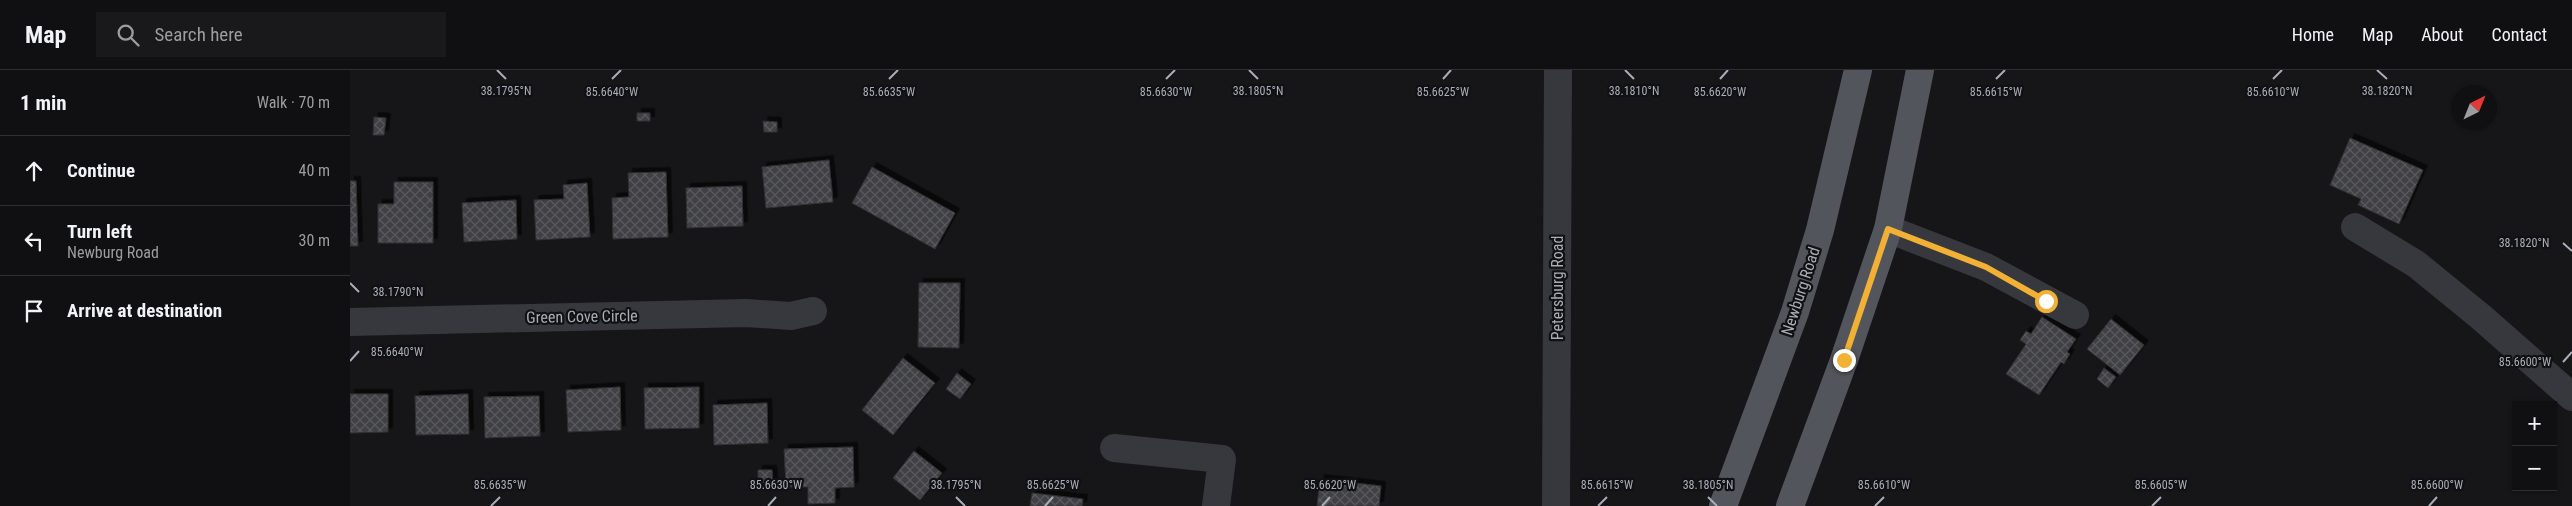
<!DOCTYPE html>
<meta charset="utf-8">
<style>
body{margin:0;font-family:"Roboto Condensed",sans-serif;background:#19191b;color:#f1f3f6}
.controls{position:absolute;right:15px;bottom:15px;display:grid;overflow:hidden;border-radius:0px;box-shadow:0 1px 4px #0004}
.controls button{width:45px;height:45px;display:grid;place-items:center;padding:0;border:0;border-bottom:1px solid #303032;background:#101012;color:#f1f3f6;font:25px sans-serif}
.compass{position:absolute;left:2102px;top:15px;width:45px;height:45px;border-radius:50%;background:#101012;box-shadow:0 1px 4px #0004;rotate:43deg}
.stop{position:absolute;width:15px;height:15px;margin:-11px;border:4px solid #f2b134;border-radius:50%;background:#fff}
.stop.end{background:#f2b134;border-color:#fff;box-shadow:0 1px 5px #0008}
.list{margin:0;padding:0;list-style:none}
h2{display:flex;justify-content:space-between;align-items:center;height:65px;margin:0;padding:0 20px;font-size:21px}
h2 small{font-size:16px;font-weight:400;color:#9c9d9f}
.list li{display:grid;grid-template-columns:32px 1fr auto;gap:15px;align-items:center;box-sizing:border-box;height:70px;padding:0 20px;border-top:1px solid #303032}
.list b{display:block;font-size:19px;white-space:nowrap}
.list p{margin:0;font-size:16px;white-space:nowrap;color:#9c9d9f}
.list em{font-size:16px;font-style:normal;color:#9c9d9f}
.icon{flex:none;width:28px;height:28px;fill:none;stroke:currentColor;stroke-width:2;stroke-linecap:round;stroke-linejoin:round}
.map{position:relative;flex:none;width:2222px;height:436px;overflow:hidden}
header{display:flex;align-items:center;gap:30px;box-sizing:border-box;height:70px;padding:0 25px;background:#101012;border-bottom:1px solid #303032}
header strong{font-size:24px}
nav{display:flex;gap:28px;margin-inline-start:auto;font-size:18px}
.search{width:350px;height:45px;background:#19191b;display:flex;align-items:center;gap:12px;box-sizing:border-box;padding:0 18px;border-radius:0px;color:#9c9d9f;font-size:19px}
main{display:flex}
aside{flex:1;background:#101012}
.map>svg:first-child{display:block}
.building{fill:url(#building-cross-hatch);stroke:#303034;filter:url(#shadow)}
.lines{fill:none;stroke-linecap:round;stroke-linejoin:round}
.minor{stroke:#37383d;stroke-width:28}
.major{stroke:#53555c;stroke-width:28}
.route{stroke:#f2b134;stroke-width:6}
.ticks{fill:none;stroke:#a8adb8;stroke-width:2}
.labels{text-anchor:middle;stroke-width:4.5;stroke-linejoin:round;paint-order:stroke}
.street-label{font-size:16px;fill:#a8adb8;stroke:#111113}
.ticks-label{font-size:12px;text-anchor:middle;fill:#a8adb8;stroke:#111113;stroke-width:4.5;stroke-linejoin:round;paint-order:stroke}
</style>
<header>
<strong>Map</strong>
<div class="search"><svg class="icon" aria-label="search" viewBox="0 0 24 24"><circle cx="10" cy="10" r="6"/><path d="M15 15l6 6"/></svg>Search here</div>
<nav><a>Home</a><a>Map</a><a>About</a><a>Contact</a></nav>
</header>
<main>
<aside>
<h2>1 min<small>Walk · 70 m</small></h2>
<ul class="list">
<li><svg class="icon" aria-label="ahead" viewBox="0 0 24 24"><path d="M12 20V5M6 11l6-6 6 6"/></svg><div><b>Continue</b></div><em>40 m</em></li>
<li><svg class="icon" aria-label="left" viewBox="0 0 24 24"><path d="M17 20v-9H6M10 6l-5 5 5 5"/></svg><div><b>Turn left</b><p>Newburg Road</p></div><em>30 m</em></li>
<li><svg class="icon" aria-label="arrive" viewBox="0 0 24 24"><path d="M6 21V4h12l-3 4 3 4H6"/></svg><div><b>Arrive at destination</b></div></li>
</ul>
</aside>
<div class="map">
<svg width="2222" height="436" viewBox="0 0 2222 436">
<defs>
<pattern id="building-cross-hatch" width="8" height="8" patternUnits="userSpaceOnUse" patternTransform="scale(1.25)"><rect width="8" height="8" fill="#404145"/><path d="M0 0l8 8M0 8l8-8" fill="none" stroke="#595a5e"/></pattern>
<filter id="shadow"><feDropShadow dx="4.5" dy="-4.5" stdDeviation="0" flood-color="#0009"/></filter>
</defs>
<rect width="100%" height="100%" fill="#161618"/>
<path class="building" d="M287,43H300V51H287Z
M24,47L36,48L34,65H23Z
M413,51L427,52V62H414Z
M2000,68L2073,100L2049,154L2008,135L2011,129L1980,115Z
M479,90L483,132L416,138L412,97Z
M522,97L605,143L585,179L502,133Z
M316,102L318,167L263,169L262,128L279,127L278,103Z
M0,111H6L8,176H0Z
M44,112H83V173H28V134H44Z
M237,113L240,167L186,170L184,130L214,129L213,115Z
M392,116L393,156L337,158L336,118Z
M166,130L167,169L114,172L112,133Z
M569,213H610L609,278L568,277Z
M1692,247L1726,269L1717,282L1720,284L1715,292L1714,294L1711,292L1689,325L1656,304L1676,274L1670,270L1676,261L1681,264Z
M1761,249L1794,275L1770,305L1737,279Z
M553,288L585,313L543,365L512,340Z
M1754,298L1766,307L1758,318L1747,309Z
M607,303L621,314L610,329L596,319Z
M270,317L271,360L218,362L216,320Z
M349,317V358L295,359L294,318Z
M0,324H38V362L0,363Z
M118,324L119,364L66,365L65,326Z
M189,326L190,366L135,368L134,327Z
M417,333L418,373L364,375L363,335Z
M503,377L504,417L485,418V433L458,434V417H436L434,379Z
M564,381L592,403L570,430L543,408Z
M408,400H422L423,413H408Z
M970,409L1031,416L1029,436H967Z
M682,423L733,429L732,436H680Z"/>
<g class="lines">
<path class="minor" d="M2005,157L2066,194L2131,247L2222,327
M1538,159L1636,197L1725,245
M0,252L396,243L441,246L463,241
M764,378L872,389L866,436
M1206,436L1208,0"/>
<path class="major" d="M1373,436L1445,242L1470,160L1508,0
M1440,436L1494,290L1538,159L1570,0"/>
</g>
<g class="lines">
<path class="route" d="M1494,290L1538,159L1636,197L1696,231"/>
</g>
<path class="ticks" d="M147,0L156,9M899,0L908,9M1275,0L1284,9M2027,0L2037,9M262,9L271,0M539,9L548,0M816,9L825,0M1093,9L1101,0M1370,9L1378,0M1646,9L1655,0M1923,9L1932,0M2213,173L2222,181M0,213L9,222M0,291L9,281M2213,292L2222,282M606,427L615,436M1358,427L1367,436M141,436L150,427M418,436L426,427M695,436L703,427M972,436L980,427M1248,436L1257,427M1525,436L1534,427M1802,436L1811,427M2079,436L2087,427"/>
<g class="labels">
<g class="street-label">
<text transform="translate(1207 218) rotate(-90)" y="6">Petersburg Road</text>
<text transform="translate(1450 221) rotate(-72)" y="6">Newburg Road</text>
<text transform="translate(232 246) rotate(-1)" y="6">Green Cove Circle</text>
</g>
</g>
<g class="ticks-label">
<text x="908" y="25">38.1805°N</text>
<text x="2037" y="25">38.1820°N</text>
<text x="156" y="25">38.1795°N</text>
<text x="1284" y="25">38.1810°N</text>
<text x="262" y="26">85.6640°W</text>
<text x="539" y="26">85.6635°W</text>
<text x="1923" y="26">85.6610°W</text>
<text x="816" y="26">85.6630°W</text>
<text x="1093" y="26">85.6625°W</text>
<text x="1370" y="26">85.6620°W</text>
<text x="1646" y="26">85.6615°W</text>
<text x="2174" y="177">38.1820°N</text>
<text x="48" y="226">38.1790°N</text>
<text x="47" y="286">85.6640°W</text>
<text x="2175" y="296">85.6600°W</text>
<text x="150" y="419">85.6635°W</text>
<text x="426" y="419">85.6630°W</text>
<text x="703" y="419">85.6625°W</text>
<text x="980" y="419">85.6620°W</text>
<text x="1257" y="419">85.6615°W</text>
<text x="1534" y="419">85.6610°W</text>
<text x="1811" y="419">85.6605°W</text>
<text x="2087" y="419">85.6600°W</text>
<text x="606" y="419">38.1795°N</text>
<text x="1358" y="419">38.1805°N</text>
</g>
</svg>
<div class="controls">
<button>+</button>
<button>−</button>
</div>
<svg class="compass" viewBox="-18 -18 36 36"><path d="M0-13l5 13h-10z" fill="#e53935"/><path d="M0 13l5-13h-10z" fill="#9c9d9f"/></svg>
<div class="stop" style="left:1696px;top:231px"></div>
<div class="stop end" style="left:1494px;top:290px"></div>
</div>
</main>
